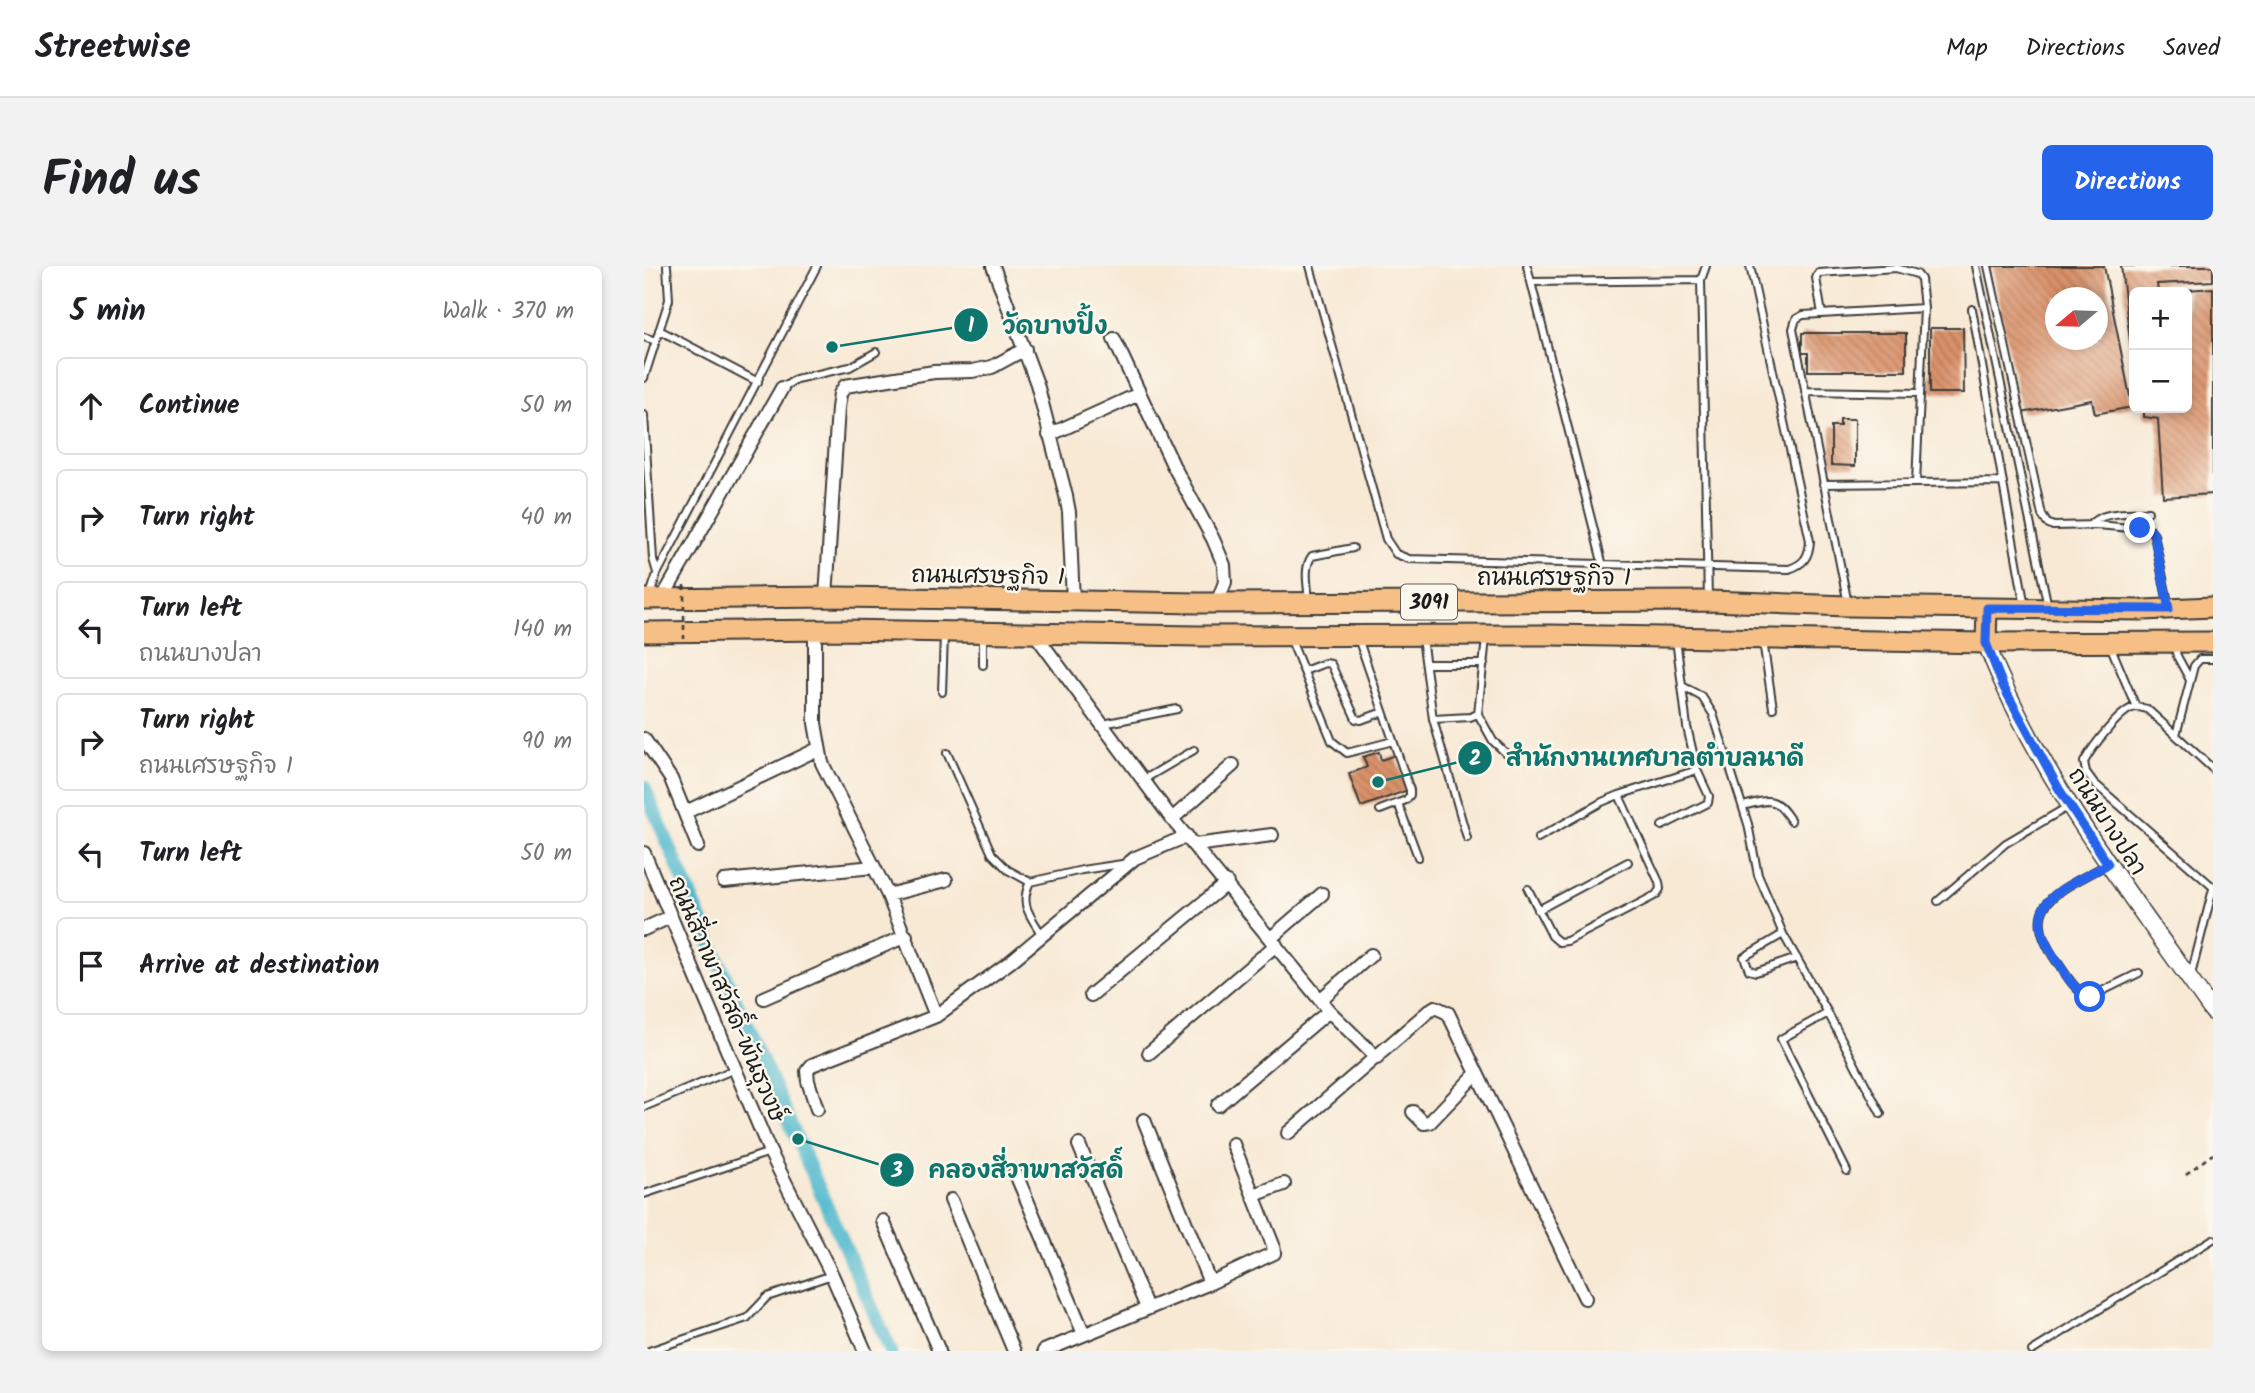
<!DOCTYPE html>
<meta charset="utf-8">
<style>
body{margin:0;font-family:Kalam,"Playpen Sans Thai",sans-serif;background:#f2f2f2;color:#202124}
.controls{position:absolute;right:21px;top:21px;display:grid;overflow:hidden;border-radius:10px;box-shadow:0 4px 10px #0003}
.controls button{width:63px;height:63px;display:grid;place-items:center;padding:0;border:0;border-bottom:2px solid #e0e0e0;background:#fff;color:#202124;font:35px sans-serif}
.compass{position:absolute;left:1401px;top:21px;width:63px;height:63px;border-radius:50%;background:#fff;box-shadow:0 4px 10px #0003;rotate:251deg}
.stop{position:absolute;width:21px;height:21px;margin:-16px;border:5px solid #2563eb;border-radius:50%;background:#fff}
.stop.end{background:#2563eb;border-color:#fff;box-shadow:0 2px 7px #0008}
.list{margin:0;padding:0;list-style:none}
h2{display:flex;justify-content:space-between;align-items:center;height:91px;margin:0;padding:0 28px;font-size:30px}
h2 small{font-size:23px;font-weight:400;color:#757577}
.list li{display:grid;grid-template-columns:46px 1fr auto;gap:21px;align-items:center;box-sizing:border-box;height:98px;margin:0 14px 14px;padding:0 14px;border:2px solid #e0e0e0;border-radius:10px}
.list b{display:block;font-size:26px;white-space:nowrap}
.list p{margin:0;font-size:23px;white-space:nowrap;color:#757577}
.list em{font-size:23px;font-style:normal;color:#757577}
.icon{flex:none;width:38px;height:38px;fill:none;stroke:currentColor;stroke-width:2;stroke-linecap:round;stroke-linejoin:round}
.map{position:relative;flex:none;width:1569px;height:1085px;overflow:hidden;border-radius:10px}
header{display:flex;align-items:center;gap:42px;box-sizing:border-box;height:98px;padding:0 35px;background:#fff;border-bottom:2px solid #e0e0e0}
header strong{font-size:33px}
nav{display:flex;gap:38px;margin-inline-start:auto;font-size:24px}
.intro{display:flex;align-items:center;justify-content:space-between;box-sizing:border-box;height:168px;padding:0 42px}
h1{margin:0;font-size:49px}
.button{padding:18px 32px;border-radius:10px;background:#2563eb;color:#fff;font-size:24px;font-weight:700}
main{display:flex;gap:42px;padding:0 42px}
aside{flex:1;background:#fff;border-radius:10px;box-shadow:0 4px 10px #0003}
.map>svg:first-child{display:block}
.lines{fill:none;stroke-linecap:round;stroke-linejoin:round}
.canal{stroke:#51b9ce;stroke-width:14}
.building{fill:url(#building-back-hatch);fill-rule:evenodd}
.service-casing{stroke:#3d3b38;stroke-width:10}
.minor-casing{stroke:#3d3b38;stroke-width:16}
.tertiary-casing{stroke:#3d3b38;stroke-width:19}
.primary-casing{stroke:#3d3b38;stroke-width:23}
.path{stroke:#3d3b38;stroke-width:2.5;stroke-dasharray:5 5;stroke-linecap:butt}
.service{stroke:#fff;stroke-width:6}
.minor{stroke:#fff;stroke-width:12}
.tertiary{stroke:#fff;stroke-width:16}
.primary{stroke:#f5bf86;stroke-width:19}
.path-bridge{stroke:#3d3b38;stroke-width:2.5;stroke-dasharray:5 5;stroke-linecap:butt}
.route{stroke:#2563eb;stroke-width:9}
.labels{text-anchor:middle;stroke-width:5;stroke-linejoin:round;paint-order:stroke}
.shield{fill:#fbf7ec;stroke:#5f5e5a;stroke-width:2}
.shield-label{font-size:21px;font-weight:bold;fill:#1c1c1c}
.street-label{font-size:23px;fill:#1c1c1c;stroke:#fbf7ec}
.leader{fill:none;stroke:#0f766e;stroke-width:2.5}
.callout-dot{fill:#0f766e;stroke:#fbf7ec;stroke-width:2.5}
.mark-label{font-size:21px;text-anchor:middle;font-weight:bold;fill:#fff}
.callout-label{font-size:24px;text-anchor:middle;font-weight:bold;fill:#0f766e;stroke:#fbf7ec;stroke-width:5;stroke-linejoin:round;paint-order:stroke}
</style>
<header>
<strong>Streetwise</strong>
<nav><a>Map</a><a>Directions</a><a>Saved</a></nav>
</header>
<div class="intro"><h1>Find us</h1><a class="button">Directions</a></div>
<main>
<aside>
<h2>5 min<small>Walk · 370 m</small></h2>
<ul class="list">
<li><svg class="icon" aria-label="ahead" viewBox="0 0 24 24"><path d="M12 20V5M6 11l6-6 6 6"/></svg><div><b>Continue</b></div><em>50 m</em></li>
<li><svg class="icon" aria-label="right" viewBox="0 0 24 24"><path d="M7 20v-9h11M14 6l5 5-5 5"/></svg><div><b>Turn right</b></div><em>40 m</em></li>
<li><svg class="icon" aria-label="left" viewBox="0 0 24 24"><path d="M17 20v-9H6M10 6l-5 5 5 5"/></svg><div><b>Turn left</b><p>ถนนบางปลา</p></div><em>140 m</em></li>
<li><svg class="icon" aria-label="right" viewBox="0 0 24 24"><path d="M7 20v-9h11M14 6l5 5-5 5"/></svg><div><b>Turn right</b><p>ถนนเศรษฐกิจ 1</p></div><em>90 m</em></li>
<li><svg class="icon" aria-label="left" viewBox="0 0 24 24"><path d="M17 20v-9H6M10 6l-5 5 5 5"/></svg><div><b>Turn left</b></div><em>50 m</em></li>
<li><svg class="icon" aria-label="arrive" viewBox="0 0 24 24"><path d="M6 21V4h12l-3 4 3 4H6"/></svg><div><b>Arrive at destination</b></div></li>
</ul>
</aside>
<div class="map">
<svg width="1569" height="1085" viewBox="0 0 1569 1085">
<defs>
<pattern id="building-back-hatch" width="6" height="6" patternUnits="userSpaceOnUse" patternTransform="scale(1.75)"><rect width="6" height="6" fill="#da926b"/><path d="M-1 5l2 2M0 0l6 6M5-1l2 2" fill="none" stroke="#b07657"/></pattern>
</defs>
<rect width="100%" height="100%" fill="#fbf7ec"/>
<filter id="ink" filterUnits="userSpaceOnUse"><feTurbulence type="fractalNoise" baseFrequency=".0143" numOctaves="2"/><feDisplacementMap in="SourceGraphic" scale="14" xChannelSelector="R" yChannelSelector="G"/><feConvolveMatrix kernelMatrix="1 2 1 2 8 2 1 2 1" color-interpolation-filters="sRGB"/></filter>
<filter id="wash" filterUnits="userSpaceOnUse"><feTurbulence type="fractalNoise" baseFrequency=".00686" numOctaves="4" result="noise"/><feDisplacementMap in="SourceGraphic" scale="28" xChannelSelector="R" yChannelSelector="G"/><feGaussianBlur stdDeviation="1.57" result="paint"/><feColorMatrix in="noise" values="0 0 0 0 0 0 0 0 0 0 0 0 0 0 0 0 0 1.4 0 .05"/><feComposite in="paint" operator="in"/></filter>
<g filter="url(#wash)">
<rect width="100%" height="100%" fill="#f8e9d5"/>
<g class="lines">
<path class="canal" d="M0,521L83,715L247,1085"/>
</g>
<g id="blocks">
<path class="building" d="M1348,0H1460L1488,141L1451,148L1448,134L1377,147ZM1412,32H1454V74H1412Z
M1477,0H1569V15L1513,18L1514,26H1490V91H1488Z
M1569,22V228L1519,231L1514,153L1500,151V142H1543V24Z
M1286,62H1319L1320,127H1286Z
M1158,67H1262V105H1164V87H1158Z
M1196,153H1211V200L1187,199V160H1196Z
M735,486L737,494L751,489L764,524L717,541L705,508L723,501L719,491Z"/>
</g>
</g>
<g filter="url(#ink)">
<use href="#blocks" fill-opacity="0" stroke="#3d3b38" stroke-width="2"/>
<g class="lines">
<defs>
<path id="service" d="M666,0L742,273L752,288L765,293L1145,303C1160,298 1165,291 1166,275L1106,0
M883,0L887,16
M1332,0L1404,341
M1344,0L1398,249L1403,257L1409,260L1454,259L1507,264L1510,269L1525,341
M1057,14L1062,0
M1328,43L1381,341
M1178,48L1172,12L1174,7L1252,2L1273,8L1277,13L1280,42L1272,217
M15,64L114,116
M0,71L12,75
M0,112L25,34L23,0
M138,122L152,113L206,101L232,86
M1161,125L1276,127
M0,149L9,293L13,307
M1179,218L1359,216
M1445,260C1457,244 1486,248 1504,246
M958,296L887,16L1057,14L1064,333
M6,329L13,308L173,0
M665,335C664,320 659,302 668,290L709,282
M1204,338L1149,63L1152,53L1159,49L1280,42
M339,369V399
M714,372L766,524V529L762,534L736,544
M778,372L789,453L826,451L834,448
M842,372L834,448L849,475L865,490
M1032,373L1038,420L1058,431L1069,448L1104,558L1114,609L1127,639L1139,668L1184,747L1237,848
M647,374L688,475L703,487L749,475
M1119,375L1129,442
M1530,378L1533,390L1546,414
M1466,379L1492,441
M782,398H840
M660,405L681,397L687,398L712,453L717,454L739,446
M298,426L300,369
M789,453L823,572
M459,458L533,443
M1532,469L1550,400L1556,393H1569
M303,487L348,588L364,604L386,616
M1569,503L1503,443C1499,442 1496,441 1492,441C1477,442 1447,483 1440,496L1442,506L1450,517L1569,621
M499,514L550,484
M754,537L774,591
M1099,540C1126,533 1131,530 1147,555
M1018,560L1064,537L1065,530L1053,504
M894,572L958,536L975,529
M1462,599C1417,625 1371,637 1413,696C1423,709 1430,725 1446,731L1495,707
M884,623L908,670L915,676L923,675L1012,629L1016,623L1015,616L975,529L1053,504L1043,461L1038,420
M1294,635L1362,577L1425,540
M894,644L984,596
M1139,668L1100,691L1105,704L1112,706L1153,692
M398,669C386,649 375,639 386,616L438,604L478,598
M1547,709L1569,623
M1184,747L1137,773L1203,905
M0,841L91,803
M0,928L126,886
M5,1085L103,1052L123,1031L188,1009
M1388,1085L1569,973"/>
<path id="minor" d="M349,0L393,118L422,230L425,246L429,335
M470,73L529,199L569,273L580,299L581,316L573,337
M405,169L495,128
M182,331L194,142L196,128L201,120L290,106L328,105L348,101L381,83
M18,333L138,122
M171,365V457L178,497L244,629L292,750
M391,368L528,553L685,745L733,792
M0,473L27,513L54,580
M42,546L174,483
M528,553L589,499
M551,579L628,569
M0,587L126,886L188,1009L221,1085
M80,615L230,601
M244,629L302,614
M0,663L26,651
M627,672L678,628
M447,729L583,617
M120,732L262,670
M676,734L727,689
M505,787L632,679
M574,839L685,745
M173,843L164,815L163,805L168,799L292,750L366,696L491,592L543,570
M769,846L780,857L786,856L833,807
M500,854L566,1017
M644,867L785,745L791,741L804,747L941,1032
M435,879L503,1042
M371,906L440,1068
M610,929L640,918
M307,934L370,1085
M239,955L295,1085
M400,1085L566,1017L630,987L629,979L589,878"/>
<path id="tertiary" d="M1342,377C1395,513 1486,628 1569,746"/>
<path id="primary" d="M0,333L195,331L555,337L1065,335L1204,340L1499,344L1569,341
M0,366L195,364L554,370L907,369L1342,377L1569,376
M1342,377L1343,342"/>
</defs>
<use href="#service" class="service-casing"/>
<use href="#minor" class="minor-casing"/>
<use href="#tertiary" class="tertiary-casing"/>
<use href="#primary" class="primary-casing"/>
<path class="path" d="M1542,908L1569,888"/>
<use href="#service" class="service"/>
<use href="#minor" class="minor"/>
<use href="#tertiary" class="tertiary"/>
<use href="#primary" class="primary"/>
<path class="path-bridge" d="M40,319V373"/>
</g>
</g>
<g class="lines" filter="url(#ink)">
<path class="route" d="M1446,731C1430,725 1422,709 1413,695C1370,636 1418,624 1464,598L1415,523L1359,420L1342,377L1343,342L1525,343L1510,269L1507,264L1496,262"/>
</g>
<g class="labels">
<rect class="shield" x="757" y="318.5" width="56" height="35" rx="5"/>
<g class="shield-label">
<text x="785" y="343">3091</text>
</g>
<g class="street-label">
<text transform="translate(344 309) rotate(1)" y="8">ถนนเศรษฐกิจ 1</text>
<text x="910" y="319">ถนนเศรษฐกิจ 1</text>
<text transform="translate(1464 555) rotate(57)" y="8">ถนนบางปลา</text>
<text transform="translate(84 733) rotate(67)" y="8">ถนนสี่วาพาสวัสดิ์-พันธุวงษ์</text>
</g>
</g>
<path class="leader" d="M188 81L327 59M734 516L831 492M154 873L253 904"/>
<g class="callout-dot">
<circle cx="188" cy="81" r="7"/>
<circle cx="734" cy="516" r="7"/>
<circle cx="154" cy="873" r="7"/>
<circle cx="327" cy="59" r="18"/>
<circle cx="831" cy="492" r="18"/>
<circle cx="253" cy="904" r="18"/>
</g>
<g class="mark-label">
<text x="327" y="66">1</text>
<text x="831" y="499">2</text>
<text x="253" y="911">3</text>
</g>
<g class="callout-label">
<text x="411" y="68">วัดบางปิ้ง</text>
<text x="1011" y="500">สำนักงานเทศบาลตำบลนาดี</text>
<text x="382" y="912">คลองสี่วาพาสวัสดิ์</text>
</g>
</svg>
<div class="controls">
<button>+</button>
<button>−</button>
</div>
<svg class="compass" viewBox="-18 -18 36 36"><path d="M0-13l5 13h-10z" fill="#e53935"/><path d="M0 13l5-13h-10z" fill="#757577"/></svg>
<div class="stop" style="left:1446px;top:731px"></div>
<div class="stop end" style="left:1496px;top:262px"></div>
</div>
</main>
